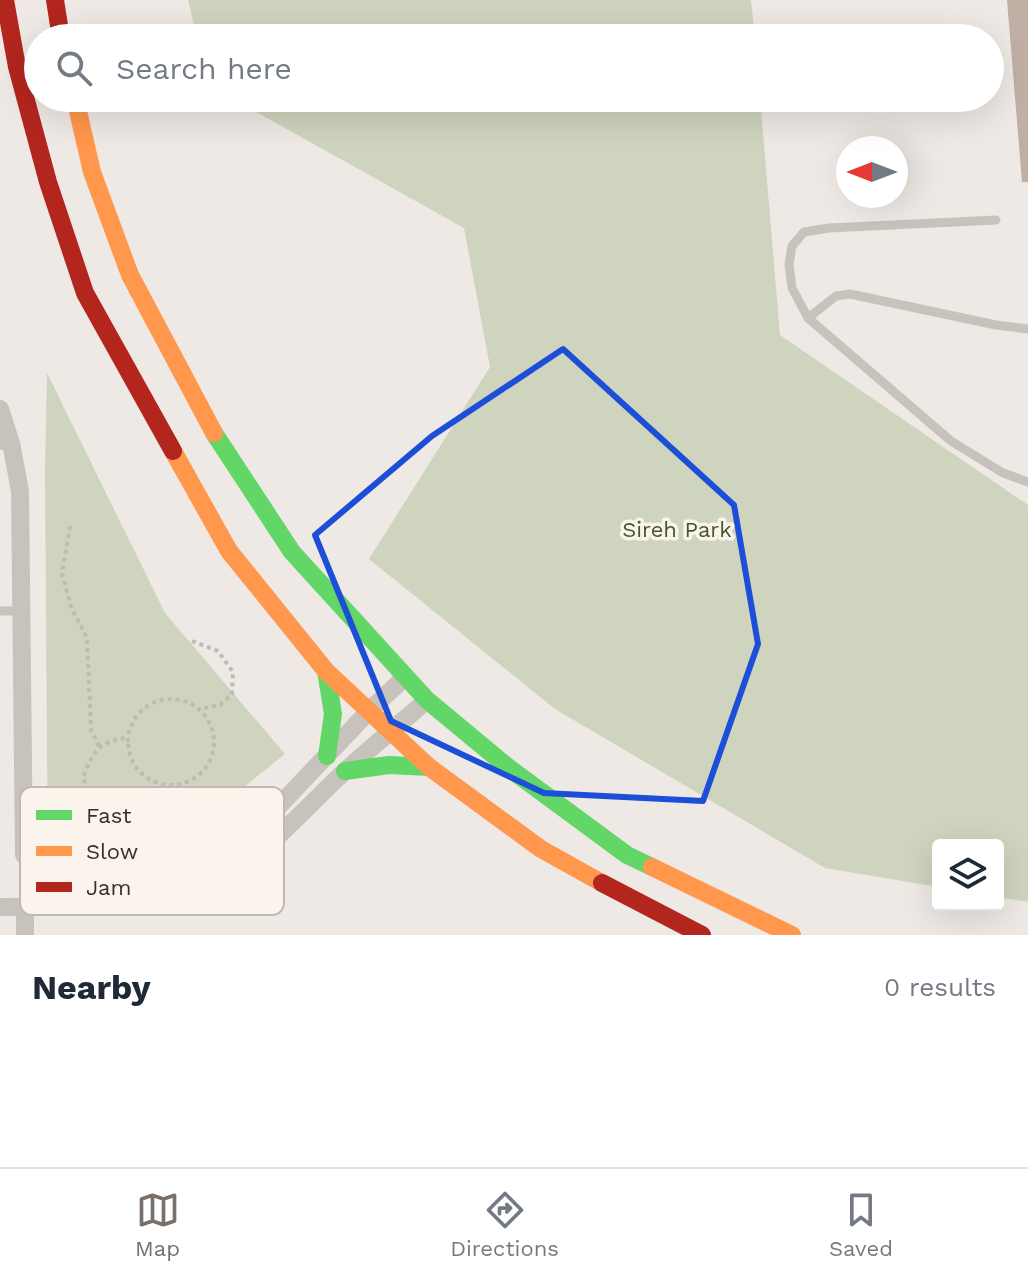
<!DOCTYPE html>
<style>
body{margin:0;font-family:"Work Sans",sans-serif;background:#f6f6f7;color:#1f2937}
.controls{position:absolute;right:24px;bottom:24px;display:grid;overflow:hidden;border-radius:8px;box-shadow:0 8px 32px #0002}
.controls button{width:72px;height:72px;display:grid;place-items:center;padding:0;border:0;border-bottom:2px solid #e0e1e3;background:#fff;color:#1f2937;font:40px sans-serif}
.compass{position:absolute;left:836px;top:136px;width:72px;height:72px;border-radius:50%;background:#fff;box-shadow:0 8px 32px #0002;rotate:270deg}
.list{margin:0;padding:0;list-style:none}
h2{display:flex;justify-content:space-between;align-items:center;height:104px;margin:0;padding:0 32px;font-size:34px}
h2 small{font-size:26px;font-weight:400;color:#747a83}
.icon{flex:none;width:44px;height:44px;fill:none;stroke:currentColor;stroke-width:2;stroke-linecap:round;stroke-linejoin:round}
.map{position:relative;flex:none;width:1028px;height:935px;overflow:hidden}
.search{position:absolute;background:#fff;box-shadow:0 8px 32px #0002;left:24px;right:24px;top:24px;height:88px;display:flex;align-items:center;gap:20px;box-sizing:border-box;padding:0 28px;border-radius:44px;color:#747a83;font-size:30px}
.sheet{height:232px;background:#fff}
nav{display:flex;justify-content:space-around;align-items:center;box-sizing:border-box;height:112px;border-top:2px solid #e0e1e3;background:#fff;font-size:22px;color:#747a83}
nav a{display:grid;justify-items:center;gap:4px}
nav .on{color:#78706b}
.map>svg:first-child{display:block}
.green{fill:#cfd4be}
.building{fill:#c1afa6}
.lines{fill:none;stroke-linecap:round;stroke-linejoin:round}
.path{stroke:#c0bab5;stroke-width:4;stroke-dasharray:4 4;stroke-linecap:butt}
.lane{stroke:#c8c2bc;stroke-width:9}
.street{stroke:#c8c2bc;stroke-width:18}
.fast{stroke:#63d668;stroke-width:18}
.slow{stroke:#ff974d;stroke-width:18}
.jam{stroke:#b3261e;stroke-width:18}
.marked{fill:none;stroke:#1d4ed8;stroke-width:6;stroke-linejoin:round}
.labels{text-anchor:middle;stroke-width:7;stroke-linejoin:round;paint-order:stroke}
.park-label{font-size:22px;fill:#46572e;stroke:#faf4ec}
.key{fill:#faf4ec;stroke:#c0b9b2;stroke-width:2}
.key-label{font-size:22px;fill:#392f2a}
</style>
<div class="map">
<svg width="1028" height="935" viewBox="0 0 1028 935">
<rect width="100%" height="100%" fill="#eee9e4"/>
<path class="green" d="M188,0H751L755,38H197Z
M231,98H760L780,335L1028,505V902L998,897V845H938V887L825,868L555,709L369,559L490,367L464,228Z
M47,373L165,613L285,754L111,893L48,884L45,471Z"/>
<path class="building" d="M1007,0H1028V182H1022Z"/>
<g class="lines">
<path class="path" d="M70,526L62,574L71,607L87,638L91,730L100,748
M192,641L218,651L233,672L232,694L220,705L201,709
M128 742a43 43 0 1 1 86 0a43 43 0 1 1-86 0Z
M121,865V840L113,808L89,791L83,778C92,753 98,742 125,738
M119,887L121,865L138,857L181,853L217,822"/>
<path class="lane" d="M996,220L829,228L804,232L792,246L789,265L792,288L808,318L951,441L1003,473L1028,482
M808,318L836,296L850,294L996,325L1028,329
M0,611H23"/>
<path class="street" d="M0,409L11,443L0,440
M11,443L20,491L24,855
M207,889L218,870L369,711L405,677
M0,907L172,905C242,883 291,821 344,772C371,747 400,724 427,700
M25,907V935"/>
<path class="fast" d="M214,433L292,552L427,700L509,768L627,855L652,867
M326,671L333,714L327,756
M345,771L389,765L429,767"/>
<path class="slow" d="M75,98L92,172L130,275L214,433
M173,451L229,551L326,671L429,767L541,849L602,883
M652,867L792,935"/>
<path class="jam" d="M5,0L17,67L48,182L85,293L173,451
M55,0L61,38
M602,883L702,935"/>
</g>
<path class="marked" d="M563,349L734,505L758,644L703,801L544,793L391,721L315,535L432,436Z"/>
<g class="labels">
<g class="park-label">
<text x="677" y="537">Sireh Park</text>
</g>
</g>
<rect x="20" y="787" width="264" height="128" rx="12" class="key"/>
<rect x="36" y="810" width="36" height="10" fill="#63d668"/>
<rect x="36" y="846" width="36" height="10" fill="#ff974d"/>
<rect x="36" y="882" width="36" height="10" fill="#b3261e"/>
<g class="key-label">
<text x="86" y="823">Fast</text>
<text x="86" y="859">Slow</text>
<text x="86" y="895">Jam</text>
</g>
</svg>
<div class="controls">
<button><svg class="icon" aria-label="layers" viewBox="0 0 24 24"><path d="M12 4l9 5-9 5-9-5zM3 14l9 5 9-5"/></svg></button>
</div>
<svg class="compass" viewBox="-18 -18 36 36"><path d="M0-13l5 13h-10z" fill="#e53935"/><path d="M0 13l5-13h-10z" fill="#747a83"/></svg>
<div class="search"><svg class="icon" aria-label="search" viewBox="0 0 24 24"><circle cx="10" cy="10" r="6"/><path d="M15 15l6 6"/></svg>Search here</div>
</div>
<section class="sheet">
<h2>Nearby<small>0 results</small></h2>
<ul class="list">
</ul>
</section>
<nav>
<a class="on"><svg class="icon" aria-label="map" viewBox="0 0 24 24"><path d="M3 6l6-2 6 2 6-2v14l-6 2-6-2-6 2zM9 4v14M15 6v14"/></svg>Map</a>
<a><svg class="icon" aria-label="directions" viewBox="0 0 24 24"><path d="M12 3l9 9-9 9-9-9zM9 14v-3h6M13 9l2 2-2 2"/></svg>Directions</a>
<a><svg class="icon" aria-label="saved" viewBox="0 0 24 24"><path d="M7 4h10v16l-5-4-5 4z"/></svg>Saved</a>
</nav>
